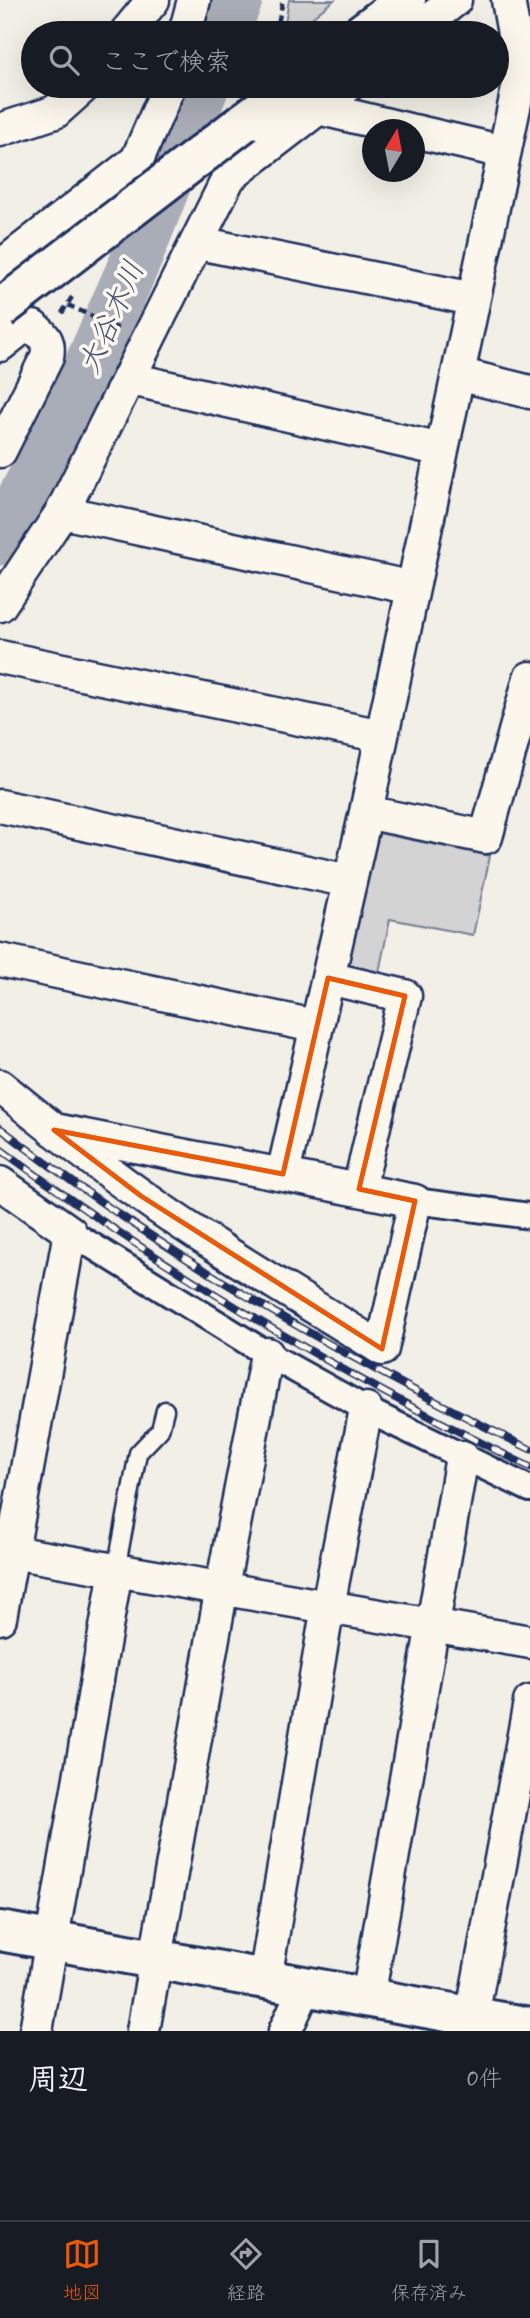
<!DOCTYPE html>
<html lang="ja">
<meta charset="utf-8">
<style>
body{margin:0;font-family:Mynerve,"Klee One",sans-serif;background:#20242c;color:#f1f3f6}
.compass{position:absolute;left:362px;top:119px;width:63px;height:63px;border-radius:50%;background:#171b24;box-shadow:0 7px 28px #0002;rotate:10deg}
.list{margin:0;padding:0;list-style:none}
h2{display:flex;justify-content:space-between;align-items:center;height:91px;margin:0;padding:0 28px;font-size:30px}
h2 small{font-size:23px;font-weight:400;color:#9ea1a6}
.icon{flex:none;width:38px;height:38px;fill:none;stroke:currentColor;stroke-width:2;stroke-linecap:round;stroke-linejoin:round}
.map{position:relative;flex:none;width:530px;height:2031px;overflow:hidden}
.search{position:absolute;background:#171b24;box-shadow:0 7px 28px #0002;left:21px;right:21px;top:21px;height:77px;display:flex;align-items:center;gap:18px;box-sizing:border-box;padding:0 24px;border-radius:38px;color:#9ea1a6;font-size:26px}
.sheet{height:189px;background:#171b24}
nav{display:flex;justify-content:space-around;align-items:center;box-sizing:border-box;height:98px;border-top:2px solid #363941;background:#171b24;font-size:19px;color:#9ea1a6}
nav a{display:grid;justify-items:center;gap:4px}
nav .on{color:#ea580c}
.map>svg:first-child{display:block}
.green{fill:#d2d3d2;stroke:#768198;stroke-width:2}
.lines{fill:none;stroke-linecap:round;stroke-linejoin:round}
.river{stroke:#a9adb7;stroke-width:51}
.service-casing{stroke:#1b2f5e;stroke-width:21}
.pedestrian-casing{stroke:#1b2f5e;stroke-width:30}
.minor-casing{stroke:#1b2f5e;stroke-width:37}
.tertiary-casing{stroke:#1b2f5e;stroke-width:44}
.path{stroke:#1b2f5e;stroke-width:4.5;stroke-dasharray:7 5;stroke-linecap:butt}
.service{stroke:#fbf7ec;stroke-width:16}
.pedestrian{stroke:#fbf7ec;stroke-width:24}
.minor{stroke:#fbf7ec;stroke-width:32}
.tertiary{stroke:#fbf7ec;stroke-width:38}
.rail-casing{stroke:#1b2f5e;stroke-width:8}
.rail{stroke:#fbf7ec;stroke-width:5;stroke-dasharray:16;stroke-linecap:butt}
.tertiary-bridge-casing{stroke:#1b2f5e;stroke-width:44;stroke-linecap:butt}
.tertiary-bridge{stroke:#fbf7ec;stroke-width:38}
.marked{fill:none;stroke:#e8590c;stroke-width:5;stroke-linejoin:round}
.labels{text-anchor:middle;stroke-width:7;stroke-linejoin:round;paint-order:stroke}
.water-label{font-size:30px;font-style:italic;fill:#465579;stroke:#fbf7ec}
</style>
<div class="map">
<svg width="530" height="2031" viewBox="0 0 530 2031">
<rect width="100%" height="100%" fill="#f2efe6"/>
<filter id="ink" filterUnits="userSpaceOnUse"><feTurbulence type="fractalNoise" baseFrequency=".0143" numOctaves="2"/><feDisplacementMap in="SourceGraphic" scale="14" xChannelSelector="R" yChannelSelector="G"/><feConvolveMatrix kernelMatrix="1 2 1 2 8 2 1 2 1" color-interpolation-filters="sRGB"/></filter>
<g filter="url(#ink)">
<path class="green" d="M289,0H334L297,30L285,22Z
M373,832L490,856L473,935L390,919L378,977L345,968Z"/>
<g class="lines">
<path class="river" d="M224,33L237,0
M0,540L71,407L138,255L204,86"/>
<defs>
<path id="service" d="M116,1570L138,1453L160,1430L165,1410"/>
<path id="pedestrian" d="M415,1201L530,1216
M70,1232L267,1354L377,1415L530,1489"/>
<path id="minor" d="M126,33L153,0
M185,33L194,0
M413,33L455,0
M318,108L409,130
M0,130L55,112L84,86
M414,131L504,152
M199,243L473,299
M0,267L137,160L169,86
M0,345L20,329L33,327C45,336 50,342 47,357L0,451
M458,374L530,392
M131,379L442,450
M62,512L413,588
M0,605L62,512L229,177L347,86
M0,657L382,736
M0,806L349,881
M366,812L486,837L530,678
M0,960L315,1026
M328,978L405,996L359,1189
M0,1086C45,1123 91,1160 139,1194C217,1250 301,1298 382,1349L415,1201L54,1130
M283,1174L366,812L521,74L508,0
M0,1183L70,1232L0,1618
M0,1550L530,1642
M265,1979L328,1606L366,1409
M368,1998L462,1457
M472,2017L530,1702
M36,2031L116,1570
M143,2031L222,1587L267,1354
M285,2031L306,1986"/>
<path id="tertiary" d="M362,33L406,0
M244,122L292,86
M0,1931L530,2027"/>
</defs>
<use href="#service" class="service-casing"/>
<use href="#pedestrian" class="pedestrian-casing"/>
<use href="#minor" class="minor-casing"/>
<use href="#tertiary" class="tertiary-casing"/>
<path class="path" d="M276,33L283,0
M314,33L330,21
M68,305L121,330
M62,313L72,297"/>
<use href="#service" class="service"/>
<use href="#pedestrian" class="pedestrian"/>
<use href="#minor" class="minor"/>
<use href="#tertiary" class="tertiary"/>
<defs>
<path id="rail" d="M0,1128C164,1255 344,1358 530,1449
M0,1149C167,1272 343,1376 530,1467"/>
</defs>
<use href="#rail" class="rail-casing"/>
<use href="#rail" class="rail"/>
<defs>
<path id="tertiary-bridge" d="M0,309L244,122"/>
</defs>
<use href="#tertiary-bridge" class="tertiary-bridge-casing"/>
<use href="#tertiary-bridge" class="tertiary-bridge"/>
</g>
</g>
<path class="marked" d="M328,978L405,996L359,1189L415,1201L382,1349L141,1196L54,1130L283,1174Z"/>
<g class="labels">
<g class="water-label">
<text transform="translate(111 317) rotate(-66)" y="10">大谷木川</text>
</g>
</g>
</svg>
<svg class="compass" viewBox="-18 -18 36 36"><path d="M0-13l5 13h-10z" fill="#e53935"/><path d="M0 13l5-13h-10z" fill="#9ea1a6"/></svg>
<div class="search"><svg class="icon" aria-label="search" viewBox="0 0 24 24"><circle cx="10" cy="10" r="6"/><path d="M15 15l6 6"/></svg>ここで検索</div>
</div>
<section class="sheet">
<h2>周辺<small>0件</small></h2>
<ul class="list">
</ul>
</section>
<nav>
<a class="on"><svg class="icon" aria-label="map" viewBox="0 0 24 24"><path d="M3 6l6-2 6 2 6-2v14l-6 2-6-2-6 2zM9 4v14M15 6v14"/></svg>地図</a>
<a><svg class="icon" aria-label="directions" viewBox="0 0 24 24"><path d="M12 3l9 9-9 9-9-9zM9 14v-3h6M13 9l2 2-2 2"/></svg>経路</a>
<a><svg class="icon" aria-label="saved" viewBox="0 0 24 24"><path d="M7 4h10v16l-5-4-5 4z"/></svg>保存済み</a>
</nav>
